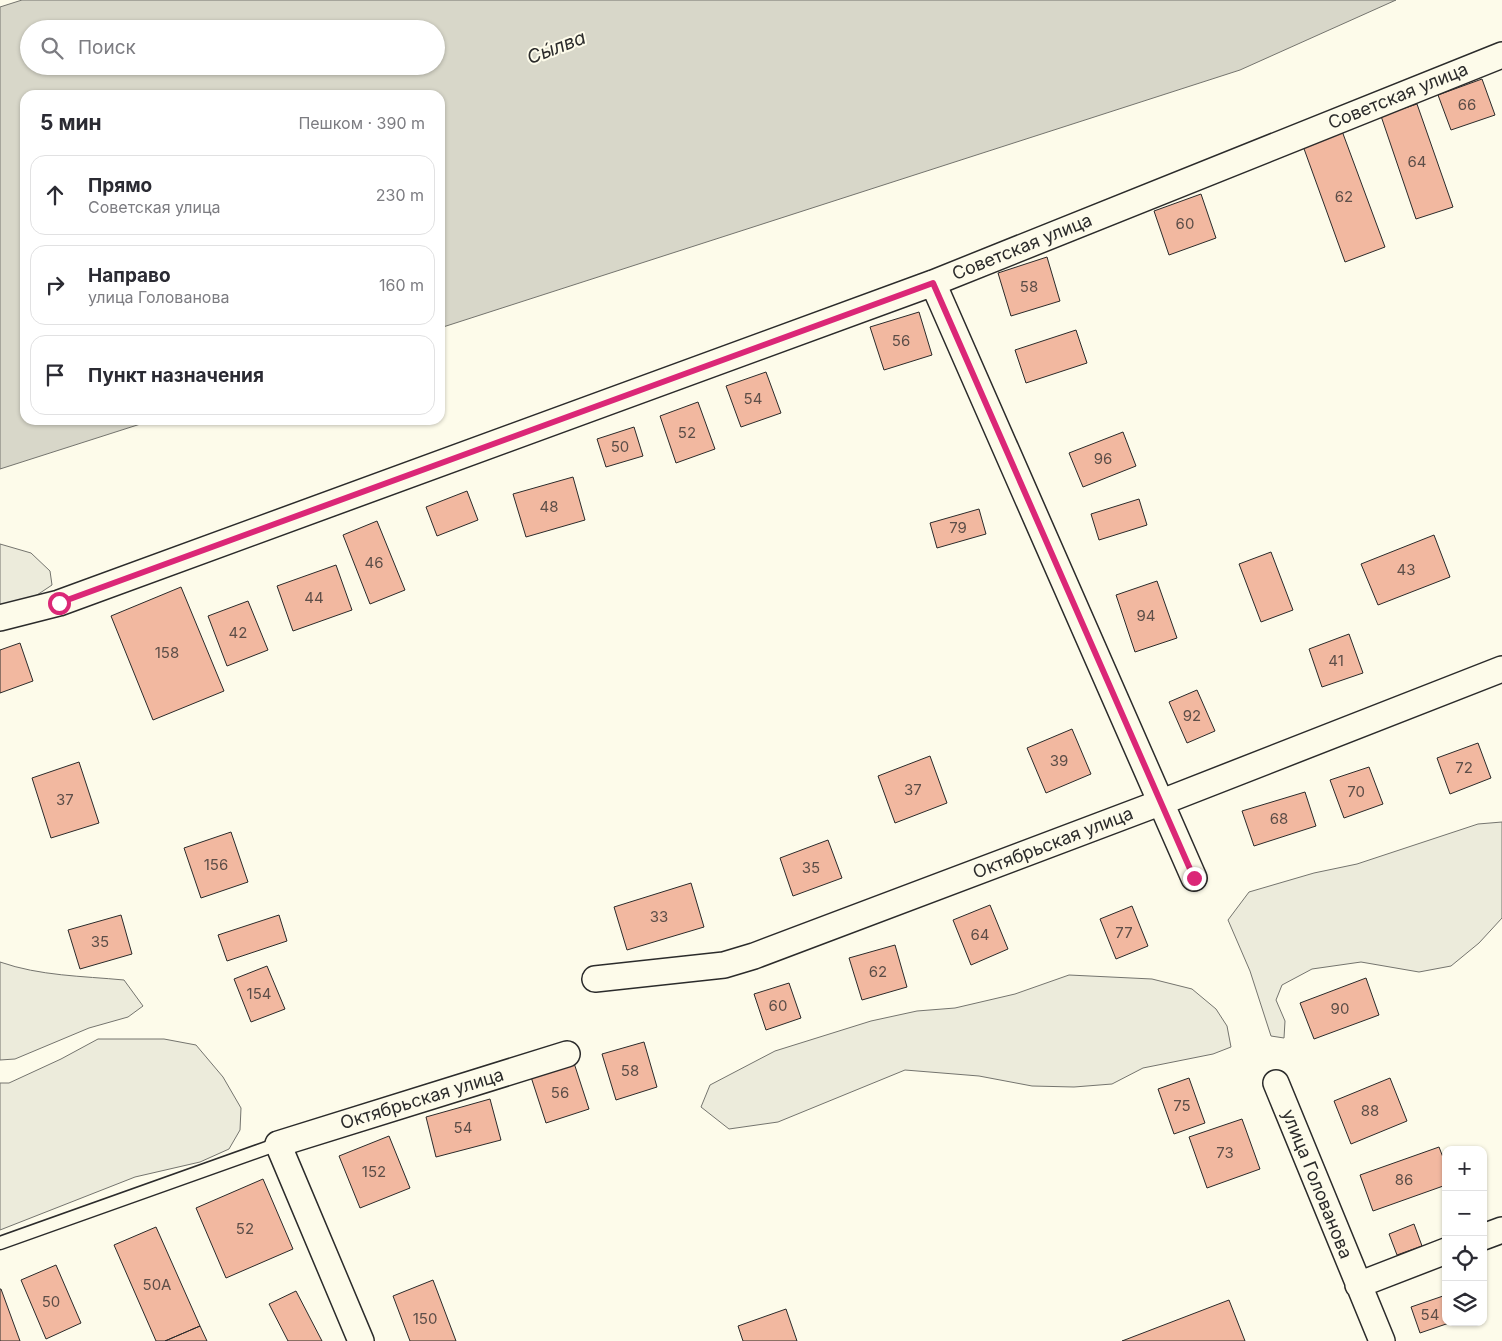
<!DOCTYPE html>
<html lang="ru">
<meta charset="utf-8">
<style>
body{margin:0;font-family:Inter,sans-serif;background:#f7f7f7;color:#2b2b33}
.controls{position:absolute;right:15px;bottom:15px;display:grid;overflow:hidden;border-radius:10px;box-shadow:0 1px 4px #0004}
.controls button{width:45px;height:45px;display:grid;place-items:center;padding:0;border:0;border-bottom:1px solid #e1e1e2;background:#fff;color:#2b2b33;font:25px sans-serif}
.stop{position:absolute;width:15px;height:15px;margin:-11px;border:4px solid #db2777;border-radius:50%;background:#fff}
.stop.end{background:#db2777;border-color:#fff;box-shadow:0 1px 5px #0008}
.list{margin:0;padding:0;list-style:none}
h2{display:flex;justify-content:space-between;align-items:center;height:65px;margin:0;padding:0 20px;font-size:21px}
h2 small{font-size:16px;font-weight:400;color:#7c7c81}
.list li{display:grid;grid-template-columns:32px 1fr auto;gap:15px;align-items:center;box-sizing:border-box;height:80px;margin:0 10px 10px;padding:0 10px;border:1px solid #e1e1e2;border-radius:15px}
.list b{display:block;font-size:19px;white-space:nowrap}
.list p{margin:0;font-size:16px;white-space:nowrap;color:#7c7c81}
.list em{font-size:16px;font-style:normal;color:#7c7c81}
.icon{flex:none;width:28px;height:28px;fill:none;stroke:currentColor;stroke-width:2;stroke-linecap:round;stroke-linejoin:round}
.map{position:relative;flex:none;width:1502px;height:1341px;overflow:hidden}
.search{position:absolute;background:#fff;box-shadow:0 1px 4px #0004;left:20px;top:20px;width:425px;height:55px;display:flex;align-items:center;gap:12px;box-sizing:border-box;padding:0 18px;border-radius:28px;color:#7c7c81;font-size:19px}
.panel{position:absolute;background:#fff;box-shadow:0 1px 4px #0004;left:20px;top:90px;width:425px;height:335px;border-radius:15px}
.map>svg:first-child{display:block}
.green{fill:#ecebdb;stroke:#74746e}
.water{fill:#d8d7c9;stroke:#74746e;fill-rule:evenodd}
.building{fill:#f2b8a0;stroke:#2b2b2b}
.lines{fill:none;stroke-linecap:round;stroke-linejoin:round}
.service-casing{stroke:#2b2b2b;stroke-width:15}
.minor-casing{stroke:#2b2b2b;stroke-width:28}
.service{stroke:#fdfbea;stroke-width:12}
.minor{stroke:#fdfbea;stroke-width:25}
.route{stroke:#db2777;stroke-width:6}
.labels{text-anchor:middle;stroke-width:4;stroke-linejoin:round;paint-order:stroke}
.number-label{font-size:15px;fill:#5d4e48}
.street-label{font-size:18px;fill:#2b2b2b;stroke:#fdfbea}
.water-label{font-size:19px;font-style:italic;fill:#2b2b2b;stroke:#fdfbea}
</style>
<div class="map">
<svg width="1502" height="1341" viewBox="0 0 1502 1341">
<rect width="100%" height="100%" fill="#fdfbea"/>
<path class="green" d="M0,544L31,553L50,571L52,585L22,605L0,610Z
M1502,822V918L1479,943L1451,966L1419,972L1361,962L1312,969L1282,985L1276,1000L1285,1021L1284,1038L1271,1036L1250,971L1228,920L1249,892L1314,873L1357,864L1478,824Z
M0,962C40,976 82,976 124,980L143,1006L128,1017L89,1028L15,1059L0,1060Z
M1069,975L1152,979L1192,989L1216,1009L1227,1026L1231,1047L1213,1054L1143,1068L1112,1084L1074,1087L1032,1086L979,1076L905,1070L778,1122L729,1129L701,1107L710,1085L775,1051L871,1021L917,1011L955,1008L1015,994Z
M98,1039H164L196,1045L223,1077L241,1108L240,1130L229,1149L200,1162L135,1177L0,1230V1083H9L61,1059Z"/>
<path class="water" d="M22,0H1396L1240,70L440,328V95H25V420H153L0,469V7ZM29,29H436V66H29Z"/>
<path class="building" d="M1482,79L1495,115L1451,130L1438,95Z
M1417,104L1453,207L1416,219L1381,116Z
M1342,131L1385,247L1345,262L1303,146Z
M1201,194L1216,238L1169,255L1154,211Z
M1047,257L1060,301L1011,316L998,273Z
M919,312L932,355L884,370L870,327Z
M1076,330L1087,363L1026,383L1015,350Z
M766,372L781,413L741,427L726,386Z
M698,402L715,449L676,463L660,416Z
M634,427L643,456L606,467L597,439Z
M1123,432L1136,466L1083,487L1069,453Z
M573,477L585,520L526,537L513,494Z
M467,491L478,520L437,536L426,507Z
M1139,499L1147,525L1099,540L1091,514Z
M979,509L986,534L937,548L930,523Z
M377,521L405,590L370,604L343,535Z
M1434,535L1450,577L1378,605L1361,564Z
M1271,552L1293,610L1261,622L1239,564Z
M336,565L352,610L293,631L277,586Z
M1157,581L1177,638L1135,652L1116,595Z
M181,587L224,691L153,720L111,616Z
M248,601L268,650L227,666L208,616Z
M1349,634L1363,673L1322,687L1309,649Z
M20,643L33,681L0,693V650Z
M1197,690L1215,731L1187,743L1169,702Z
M1072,729L1091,774L1046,793L1027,748Z
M1478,743L1491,778L1450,794L1437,758Z
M930,756L947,803L895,823L878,776Z
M79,762L99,823L51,838L32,778Z
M1369,767L1383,804L1344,818L1330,780Z
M1305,792L1316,826L1254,846L1242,811Z
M231,832L248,882L201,898L184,848Z
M828,840L842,878L793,896L780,858Z
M691,883L704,927L627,950L614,907Z
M990,905L1008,949L971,965L953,920Z
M1132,906L1148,946L1116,959L1100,919Z
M121,915L132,954L80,969L68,930Z
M279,915L287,941L227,961L218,935Z
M895,945L907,987L862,1000L849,958Z
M267,966L285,1009L251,1022L234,979Z
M1366,978L1379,1015L1314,1039L1300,1003Z
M789,983L801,1018L766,1030L754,994Z
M644,1042L657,1087L616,1100L602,1054Z
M574,1063L589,1109L546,1123L531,1077Z
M1189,1078L1205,1123L1174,1134L1158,1089Z
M1390,1078L1407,1121L1351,1144L1334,1101Z
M490,1099L501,1140L436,1157L426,1117Z
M1242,1119L1260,1169L1207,1188L1189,1137Z
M389,1136L410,1188L360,1208L339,1156Z
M1439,1147L1446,1165V1185L1373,1211L1360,1175Z
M263,1179L293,1249L226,1278L196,1208Z
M1414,1224L1422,1246L1397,1255L1389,1234Z
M156,1227L200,1326L165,1341H156L114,1245Z
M56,1265L81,1323L46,1339L21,1280Z
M433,1280L456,1341H410L393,1296Z
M0,1289H1L20,1341H0Z
M296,1291L322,1341H288L269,1304Z
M1446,1295V1322H1452L1420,1333L1411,1307Z
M1229,1300L1245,1341H1122Z
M786,1309L797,1341H743L738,1326Z
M200,1326L207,1341H165Z"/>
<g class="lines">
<defs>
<path id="service" d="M0,1243L278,1144"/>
<path id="minor" d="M933,283L1194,878
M0,618L59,603L933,283L1502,55
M595,979L724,965L754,956L1162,802L1502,669
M1276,1083L1382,1341
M1483,1237L1502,1230
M1358,1285L1446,1251
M361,1341L278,1144L567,1054"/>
</defs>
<use href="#service" class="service-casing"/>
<use href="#minor" class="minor-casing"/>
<use href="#service" class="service"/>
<use href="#minor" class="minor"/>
</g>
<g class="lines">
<path class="route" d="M59,603L933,283L1194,878"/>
</g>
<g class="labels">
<g class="number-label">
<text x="1467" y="110">66</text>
<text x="1417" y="167">64</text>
<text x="1344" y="202">62</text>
<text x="1185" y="229">60</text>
<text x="1029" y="292">58</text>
<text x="901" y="346">56</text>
<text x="753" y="404">54</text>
<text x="687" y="438">52</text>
<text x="620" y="452">50</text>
<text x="1103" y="464">96</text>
<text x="549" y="512">48</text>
<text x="958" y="533">79</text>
<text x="374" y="568">46</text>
<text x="1406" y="575">43</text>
<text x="314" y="603">44</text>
<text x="1146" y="621">94</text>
<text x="238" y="638">42</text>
<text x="167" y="658">158</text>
<text x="1336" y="666">41</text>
<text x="1192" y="721">92</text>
<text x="1059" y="766">39</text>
<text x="1464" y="773">72</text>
<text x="913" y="795">37</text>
<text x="1356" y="797">70</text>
<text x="65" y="805">37</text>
<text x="1279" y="824">68</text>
<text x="216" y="870">156</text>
<text x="811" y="873">35</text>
<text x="659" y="922">33</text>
<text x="1124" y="938">77</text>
<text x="980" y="940">64</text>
<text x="100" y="947">35</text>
<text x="878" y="977">62</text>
<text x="259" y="999">154</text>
<text x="778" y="1011">60</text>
<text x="1340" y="1014">90</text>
<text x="630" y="1076">58</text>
<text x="560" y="1098">56</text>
<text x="1182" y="1111">75</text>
<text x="1370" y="1116">88</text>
<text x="463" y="1133">54</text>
<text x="1225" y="1158">73</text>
<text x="374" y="1177">152</text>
<text x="1404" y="1185">86</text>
<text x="245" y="1234">52</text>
<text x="157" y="1290">50А</text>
<text x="51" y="1307">50</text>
<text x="1430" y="1320">54</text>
<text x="425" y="1324">150</text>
</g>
<g class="street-label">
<text transform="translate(1398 96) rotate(-22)" y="6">Советская улица</text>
<text transform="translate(1022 247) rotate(-22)" y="6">Советская улица</text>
<text transform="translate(1053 843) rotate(-21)" y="6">Октябрьская улица</text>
<text transform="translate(422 1099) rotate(-17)" y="6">Октябрьская улица</text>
<text transform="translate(1317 1184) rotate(68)" y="6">улица Голованова</text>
</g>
<g class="water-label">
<text transform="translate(556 47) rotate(-21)" y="7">Сы́лва</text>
</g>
</g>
</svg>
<div class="controls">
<button>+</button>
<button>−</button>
<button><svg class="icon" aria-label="locate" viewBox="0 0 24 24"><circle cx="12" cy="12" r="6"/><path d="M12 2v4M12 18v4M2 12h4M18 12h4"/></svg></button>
<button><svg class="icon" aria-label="layers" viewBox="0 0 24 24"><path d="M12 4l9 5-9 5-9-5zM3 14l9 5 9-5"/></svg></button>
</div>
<div class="stop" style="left:59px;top:603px"></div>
<div class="stop end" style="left:1194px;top:878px"></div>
<div class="search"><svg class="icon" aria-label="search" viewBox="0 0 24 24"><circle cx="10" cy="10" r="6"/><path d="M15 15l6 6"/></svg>Поиск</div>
<section class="panel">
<h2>5 мин<small>Пешком · 390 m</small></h2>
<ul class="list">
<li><svg class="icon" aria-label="ahead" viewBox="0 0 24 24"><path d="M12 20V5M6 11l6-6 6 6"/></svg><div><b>Прямо</b><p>Советская улица</p></div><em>230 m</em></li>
<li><svg class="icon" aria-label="right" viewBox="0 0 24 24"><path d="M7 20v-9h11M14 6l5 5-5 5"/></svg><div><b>Направо</b><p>улица Голованова</p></div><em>160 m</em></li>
<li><svg class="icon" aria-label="arrive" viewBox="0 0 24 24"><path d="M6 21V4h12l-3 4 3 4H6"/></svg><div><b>Пункт назначения</b></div></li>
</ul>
</section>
</div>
